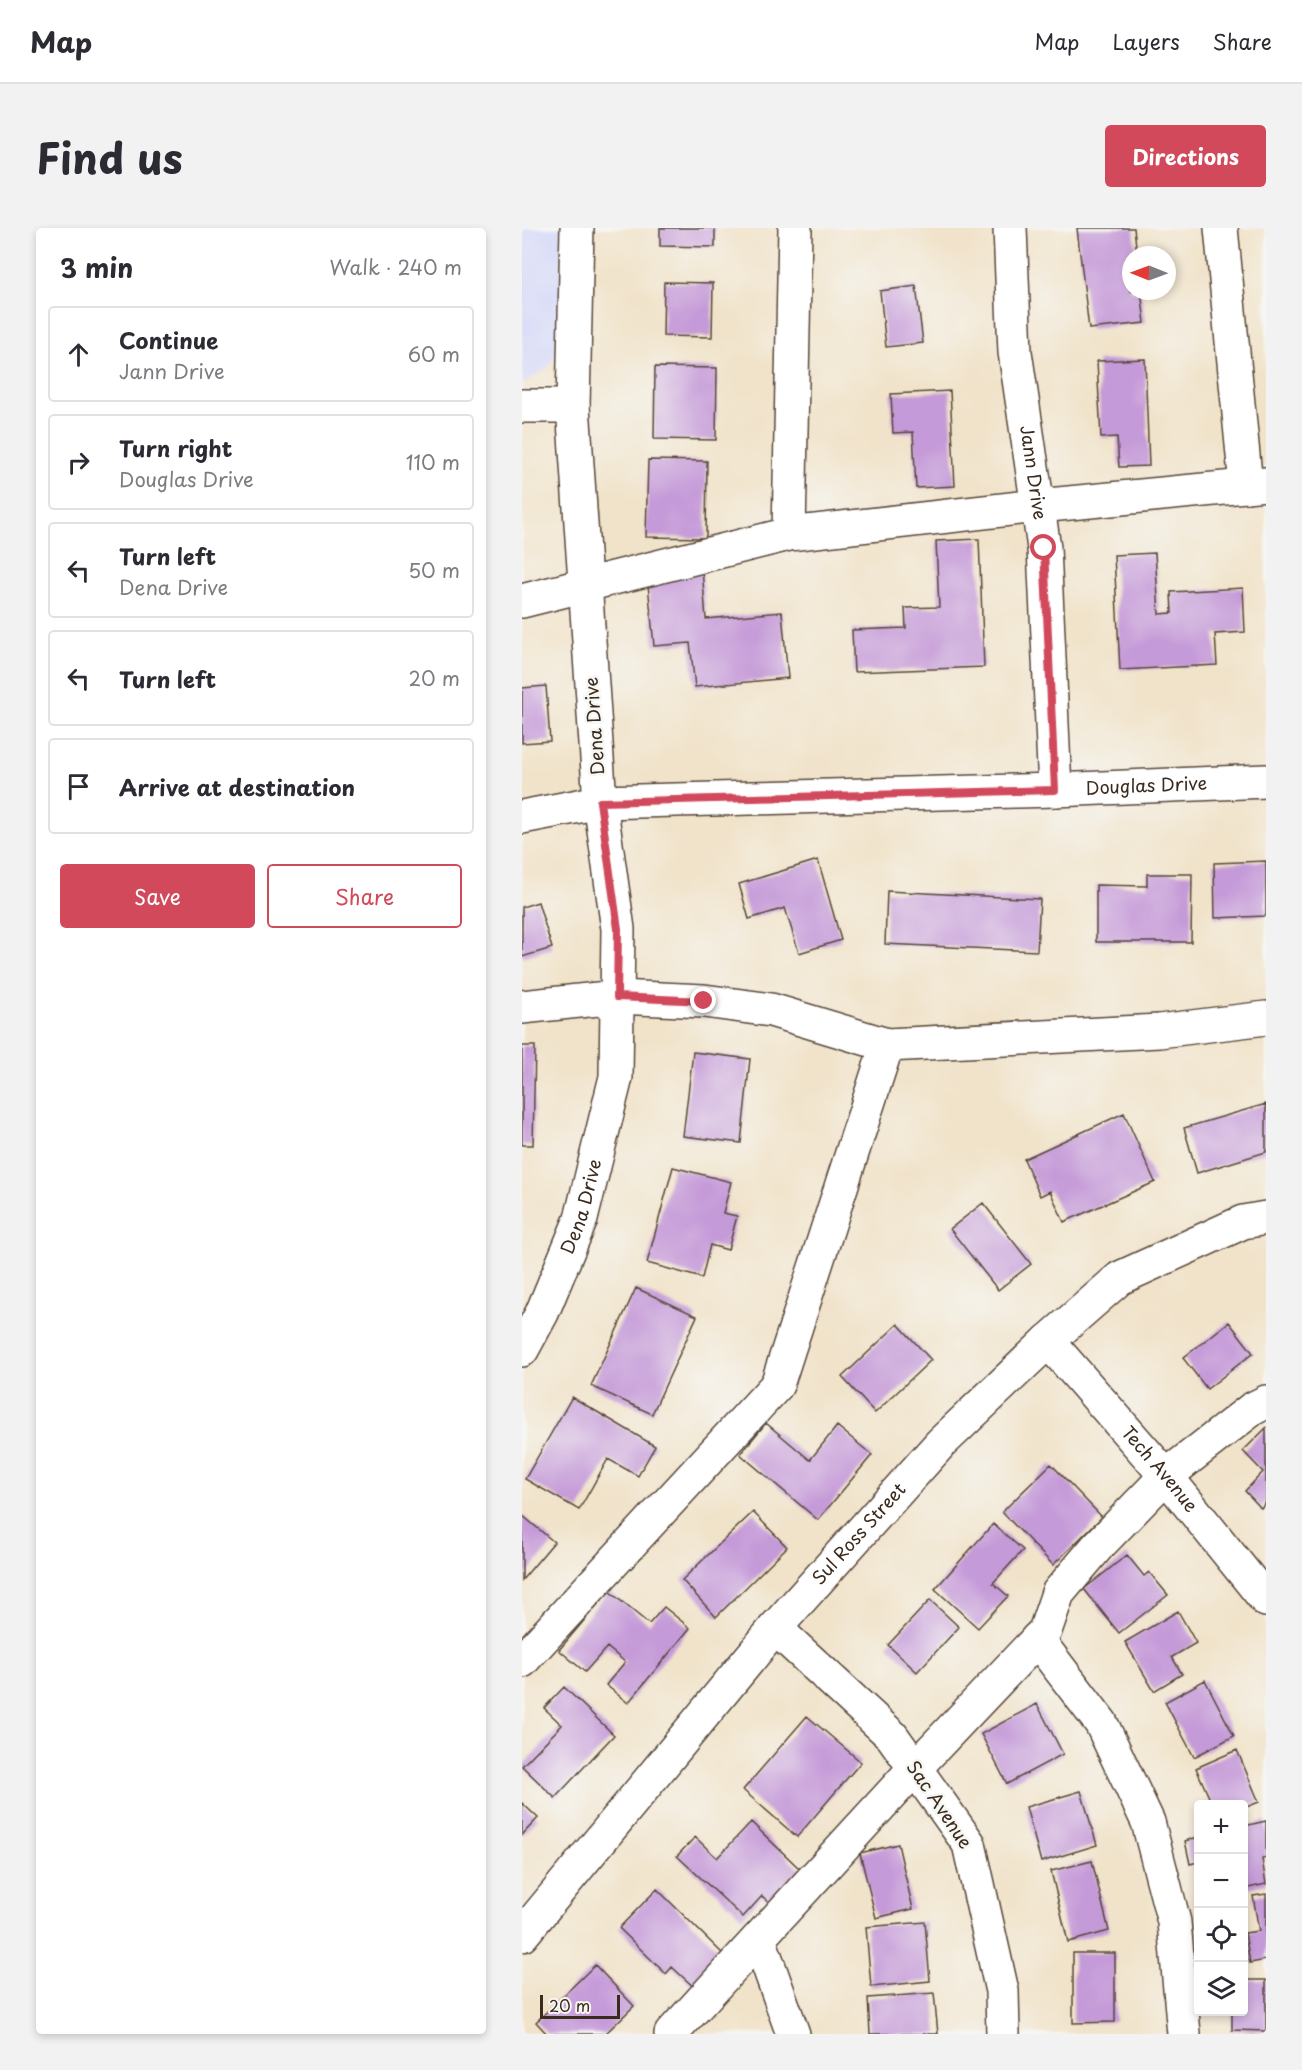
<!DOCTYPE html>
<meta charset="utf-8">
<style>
body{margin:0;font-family:"Playpen Sans",sans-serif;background:#f2f2f3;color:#2b2b33}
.controls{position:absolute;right:18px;bottom:18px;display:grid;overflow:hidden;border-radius:6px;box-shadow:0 3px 9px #0003}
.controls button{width:54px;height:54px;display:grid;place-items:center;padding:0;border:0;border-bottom:2px solid #e1e1e2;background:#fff;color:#2b2b33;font:30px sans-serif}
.compass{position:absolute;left:600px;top:18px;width:54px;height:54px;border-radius:50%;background:#fff;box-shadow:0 3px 9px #0003;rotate:271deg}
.scale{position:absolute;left:18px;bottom:15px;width:80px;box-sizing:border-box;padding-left:6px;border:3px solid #3b2a1e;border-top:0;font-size:16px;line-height:21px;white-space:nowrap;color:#3b2a1e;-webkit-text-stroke:4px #f6f6f2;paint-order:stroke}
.stop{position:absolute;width:18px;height:18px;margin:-14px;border:4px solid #d1495b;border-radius:50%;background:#fff}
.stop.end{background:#d1495b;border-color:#fff;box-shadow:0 2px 6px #0008}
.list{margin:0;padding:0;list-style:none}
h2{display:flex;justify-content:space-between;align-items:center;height:78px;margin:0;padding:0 24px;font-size:26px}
h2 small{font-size:20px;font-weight:400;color:#7c7c81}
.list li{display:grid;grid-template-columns:39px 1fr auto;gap:18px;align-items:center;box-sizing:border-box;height:96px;margin:0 12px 12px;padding:0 12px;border:2px solid #e1e1e2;border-radius:6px}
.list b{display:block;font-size:22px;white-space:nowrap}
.list p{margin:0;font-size:20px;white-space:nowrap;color:#7c7c81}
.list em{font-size:20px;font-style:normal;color:#7c7c81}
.actions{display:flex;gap:12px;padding:18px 24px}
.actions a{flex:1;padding:14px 0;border:2px solid #d1495b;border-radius:6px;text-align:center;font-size:21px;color:#d1495b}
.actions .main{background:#d1495b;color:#fff}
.icon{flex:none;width:33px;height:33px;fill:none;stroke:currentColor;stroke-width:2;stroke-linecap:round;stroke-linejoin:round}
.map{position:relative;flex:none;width:744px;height:1806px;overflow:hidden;border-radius:6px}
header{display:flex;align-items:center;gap:36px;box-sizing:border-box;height:84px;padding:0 30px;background:#fff;border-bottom:2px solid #e1e1e2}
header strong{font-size:28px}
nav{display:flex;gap:33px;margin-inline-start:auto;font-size:21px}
.intro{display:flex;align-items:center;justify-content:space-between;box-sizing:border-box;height:144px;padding:0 36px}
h1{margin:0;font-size:42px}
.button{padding:15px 27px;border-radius:6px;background:#d1495b;color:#fff;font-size:21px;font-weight:700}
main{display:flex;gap:36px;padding:0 36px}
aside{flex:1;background:#fff;border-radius:6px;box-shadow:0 3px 9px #0003}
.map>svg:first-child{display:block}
.built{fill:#d5d8f9}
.building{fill:#c59ad8}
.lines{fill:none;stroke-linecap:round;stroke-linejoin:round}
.minor-casing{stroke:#564638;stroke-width:36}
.minor{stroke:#fff;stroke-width:33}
.route{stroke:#d1495b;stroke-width:8}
.labels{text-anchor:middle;stroke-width:5;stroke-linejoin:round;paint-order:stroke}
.street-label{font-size:18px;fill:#3b2a1e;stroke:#f6f6f2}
</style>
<header>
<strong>Map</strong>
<nav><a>Map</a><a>Layers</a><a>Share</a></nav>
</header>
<div class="intro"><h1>Find us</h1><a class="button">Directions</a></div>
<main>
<aside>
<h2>3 min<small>Walk · 240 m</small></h2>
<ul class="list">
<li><svg class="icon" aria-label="ahead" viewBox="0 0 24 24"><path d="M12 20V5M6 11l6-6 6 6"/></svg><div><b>Continue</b><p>Jann Drive</p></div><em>60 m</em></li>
<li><svg class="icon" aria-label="right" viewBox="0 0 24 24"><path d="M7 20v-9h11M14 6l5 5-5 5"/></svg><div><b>Turn right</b><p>Douglas Drive</p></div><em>110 m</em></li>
<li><svg class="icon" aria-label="left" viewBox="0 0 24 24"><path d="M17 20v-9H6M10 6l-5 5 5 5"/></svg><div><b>Turn left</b><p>Dena Drive</p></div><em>50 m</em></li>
<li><svg class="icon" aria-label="left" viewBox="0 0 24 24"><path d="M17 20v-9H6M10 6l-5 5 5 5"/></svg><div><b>Turn left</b></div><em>20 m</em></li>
<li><svg class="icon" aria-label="arrive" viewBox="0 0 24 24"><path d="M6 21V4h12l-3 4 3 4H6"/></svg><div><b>Arrive at destination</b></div></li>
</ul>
<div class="actions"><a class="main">Save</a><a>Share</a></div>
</aside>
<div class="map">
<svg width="744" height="1806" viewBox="0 0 744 1806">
<rect width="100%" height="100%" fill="#f6f6f2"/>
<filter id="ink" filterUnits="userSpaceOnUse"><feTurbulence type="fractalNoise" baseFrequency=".0167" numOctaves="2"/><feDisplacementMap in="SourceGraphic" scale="12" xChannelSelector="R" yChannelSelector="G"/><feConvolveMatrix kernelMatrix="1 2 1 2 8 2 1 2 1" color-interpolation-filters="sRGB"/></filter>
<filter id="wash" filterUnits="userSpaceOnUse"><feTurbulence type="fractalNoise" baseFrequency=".008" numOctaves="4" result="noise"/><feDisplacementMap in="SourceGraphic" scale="24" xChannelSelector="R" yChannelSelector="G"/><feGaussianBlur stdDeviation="1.35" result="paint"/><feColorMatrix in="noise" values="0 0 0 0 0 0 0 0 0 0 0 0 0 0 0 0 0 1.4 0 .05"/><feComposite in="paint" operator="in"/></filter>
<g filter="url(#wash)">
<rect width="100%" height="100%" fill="#f1e3ca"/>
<path class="built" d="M0,0H40L39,109L32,130L23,142L0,156Z"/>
<g id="blocks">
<path class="building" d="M138,0H193V19L138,18Z
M555,0H612L615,27H609V63H619L623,95L567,101Z
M142,54L191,55L190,109L141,108Z
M394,58L401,115L364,119L358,63Z
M623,131L627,238L597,239L595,209L579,210L575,133Z
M133,139L195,140L194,212L132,211Z
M428,163L433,258L394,260L391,204L371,205L369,166Z
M126,232L185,233L184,310L124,309Z
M457,311L462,439L332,444L330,402L384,400L383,380L417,379L414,313Z
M633,325L637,386L650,385L649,364L721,360L723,404L693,406L695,437L598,442L592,327Z
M180,341L184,391L260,384L266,450L173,459L168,415L132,418L125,346Z
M24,458L28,513L0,515V460Z
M296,632L319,712L277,725L263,680L227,691L217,656Z
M744,633V688L693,690L692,635Z
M625,646H670L669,714H574V657L625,658Z
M365,663L518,671L515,723L363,716Z
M16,674L30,720L0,729V679Z
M0,818H13L11,917H0Z
M171,824L228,831L219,915L161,908Z
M744,876V924L675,945L662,900Z
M602,885L633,954L542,994L528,963L518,968L502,931Z
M151,939L209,954L201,985L215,988L206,1022L188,1017L180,1050L125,1035Z
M461,975L509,1036L476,1062L428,1001Z
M114,1060L175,1088L130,1186L69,1158Z
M707,1094L731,1125L685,1161L661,1130Z
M376,1096L409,1132L353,1185L320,1149Z
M50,1169L133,1218L116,1248L86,1231L57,1282L3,1251Z
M244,1195L288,1232L315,1198L350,1227L296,1292L218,1226Z
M744,1200V1274L739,1280L723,1263L741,1244L721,1223Z
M529,1236L580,1289L531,1337L480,1284Z
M231,1284L265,1319L194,1389L160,1352Z
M0,1287L32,1314L0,1352Z
M471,1296L501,1322L471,1355L486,1368L456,1400L413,1361Z
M605,1327L622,1348L627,1344L646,1367L597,1405L562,1361Z
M87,1363L127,1396L142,1379L168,1400L106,1475L84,1457L103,1434L85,1419L63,1444L37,1422Z
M408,1372L437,1399L395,1444L366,1417Z
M656,1383L674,1415L650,1429L660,1446L632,1463L603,1414Z
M683,1452L712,1508L672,1529L643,1474Z
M42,1459L92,1507L33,1570L0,1538L40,1497L22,1480Z
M515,1476L541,1526L485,1556L459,1506Z
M285,1488L339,1534L275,1609L221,1562Z
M715,1522L737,1574L722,1580V1576H690L674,1540Z
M559,1563L575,1617L519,1634L504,1579Z
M0,1575L16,1590L0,1607Z
M744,1593V1630L740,1631L744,1656L722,1661V1598Z
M229,1594L280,1643L249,1676L240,1668L221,1689L155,1628L173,1609L195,1630Z
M676,1609V1634L668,1636L663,1613Z
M376,1616L391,1681L354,1690L338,1625Z
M570,1633L587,1703L546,1714L529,1643Z
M135,1661L206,1731L175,1762L150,1739L144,1746L97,1700Z
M744,1666V1732L728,1735L723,1705L737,1703L731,1668Z
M403,1694L408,1753L349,1759L344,1699Z
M551,1725H593V1794L551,1795Z
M73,1737L112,1778L83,1806H25L14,1794Z
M722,1752H744V1803L710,1802V1784H722Z
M412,1765L416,1806H348L346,1770Z"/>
</g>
</g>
<g filter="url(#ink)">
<use href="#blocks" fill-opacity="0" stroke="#564638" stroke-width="1.5"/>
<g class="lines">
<defs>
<g id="minor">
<path id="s1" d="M488,0L493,124L522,320L533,562"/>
<path d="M699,0L724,258"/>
<path d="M0,178H51"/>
<path d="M267,306L273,0"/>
<path d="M0,373L267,306L516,278L744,256"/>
<path id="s2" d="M0,589L78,574L533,562L744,553"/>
<path d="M0,779L95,769L182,773L249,782L365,817L637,803L744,790"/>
<path id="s3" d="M526,1113L644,1248L744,1372"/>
<path id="s4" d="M0,1122L20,1085L59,991L94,849L96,701L78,574L51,178L55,0"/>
<path d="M253,1400L370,1508L447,1616L480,1763L481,1806"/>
<path d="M515,1411L579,1495L626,1594L652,1694L662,1806"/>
<path d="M0,1433L255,1157L365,817"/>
<path id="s5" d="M0,1707L253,1400L418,1216L526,1113L598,1050L721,994L744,990"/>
<path d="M237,1711L271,1806"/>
<path d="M149,1806L393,1540L523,1403L536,1365L575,1319L644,1248L730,1181L744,1174"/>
</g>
</defs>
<use href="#minor" class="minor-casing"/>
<use href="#minor" class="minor"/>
</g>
</g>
<g class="lines" filter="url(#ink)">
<path class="route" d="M182,773L95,769L96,701L78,574L533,562L522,320"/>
</g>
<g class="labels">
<g class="street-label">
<text dy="6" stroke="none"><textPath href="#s1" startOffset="246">Jann Drive</textPath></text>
<text transform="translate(73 498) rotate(-94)" y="6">Dena Drive</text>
<text dy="6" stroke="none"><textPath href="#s2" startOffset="626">Douglas Drive</textPath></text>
<text dy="6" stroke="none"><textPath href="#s4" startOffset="156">Dena Drive</textPath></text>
<text dy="6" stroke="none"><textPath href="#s3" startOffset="170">Tech Avenue</textPath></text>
<text dy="6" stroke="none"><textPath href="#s5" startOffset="524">Sul Ross Street</textPath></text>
<text transform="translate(417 1577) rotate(56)" y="6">Sac Avenue</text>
</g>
</g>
</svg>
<div class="controls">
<button>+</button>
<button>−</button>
<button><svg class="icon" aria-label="locate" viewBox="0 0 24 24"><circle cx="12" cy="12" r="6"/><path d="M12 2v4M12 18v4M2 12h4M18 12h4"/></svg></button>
<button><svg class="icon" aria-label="layers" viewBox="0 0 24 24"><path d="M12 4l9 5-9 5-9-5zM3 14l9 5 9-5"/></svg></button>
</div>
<svg class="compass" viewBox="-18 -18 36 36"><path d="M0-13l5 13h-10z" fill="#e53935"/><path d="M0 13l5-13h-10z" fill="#7c7c81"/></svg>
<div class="scale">20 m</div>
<div class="stop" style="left:522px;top:320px"></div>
<div class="stop end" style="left:182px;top:773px"></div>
</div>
</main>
